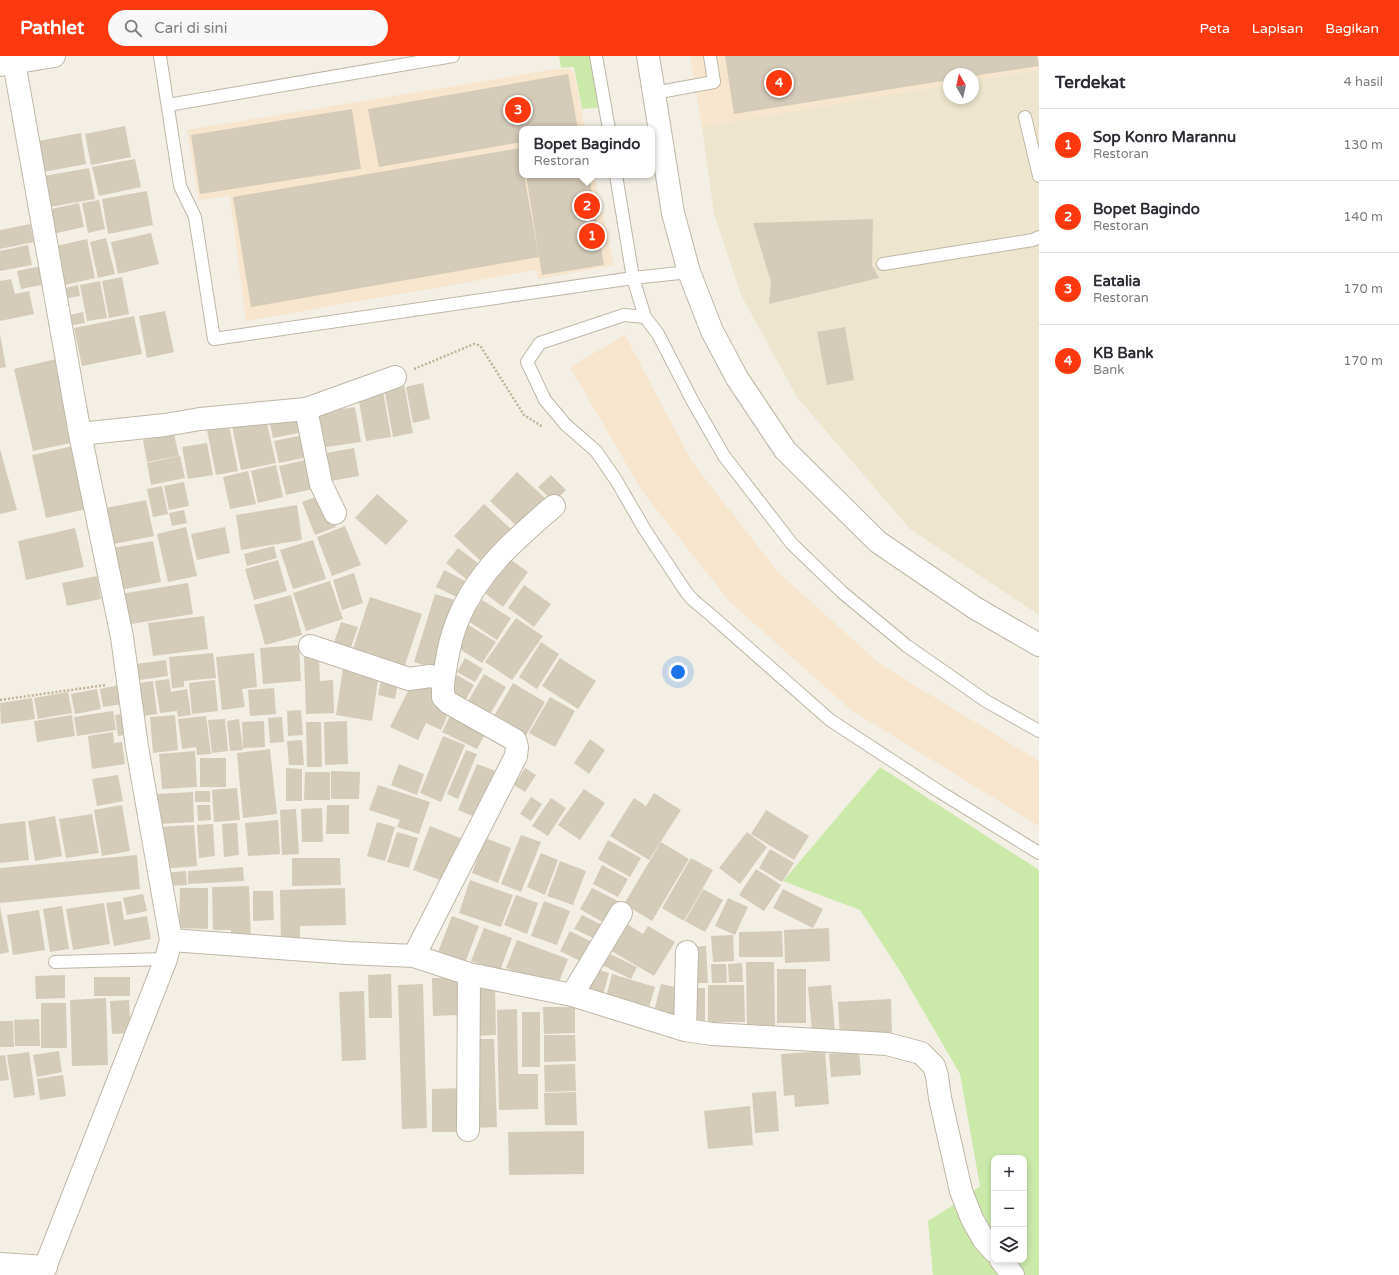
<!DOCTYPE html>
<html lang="id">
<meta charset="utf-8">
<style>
body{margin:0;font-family:"Varela Round",sans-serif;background:#f7f7f7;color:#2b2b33}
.controls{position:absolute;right:12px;bottom:12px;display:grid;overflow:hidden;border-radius:8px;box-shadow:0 2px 6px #0003}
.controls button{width:36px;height:36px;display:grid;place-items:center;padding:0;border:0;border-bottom:1px solid #e1e1e2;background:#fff;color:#2b2b33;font:20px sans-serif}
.compass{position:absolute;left:943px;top:12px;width:36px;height:36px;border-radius:50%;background:#fff;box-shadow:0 2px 6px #0003;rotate:351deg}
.you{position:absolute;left:678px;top:616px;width:14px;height:14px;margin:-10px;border:3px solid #fff;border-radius:50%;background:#1a73e8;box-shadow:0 0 0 6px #1a73e833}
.badge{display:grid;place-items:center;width:26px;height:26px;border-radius:50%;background:#ff390f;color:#fff;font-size:13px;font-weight:700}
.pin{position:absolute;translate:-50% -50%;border:2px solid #fff;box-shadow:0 1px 4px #0006}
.popup{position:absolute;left:519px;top:70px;width:136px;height:52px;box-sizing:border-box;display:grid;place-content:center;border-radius:8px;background:#fff;filter:drop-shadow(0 1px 3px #0005);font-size:13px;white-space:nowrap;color:#7c7c81}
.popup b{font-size:15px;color:#2b2b33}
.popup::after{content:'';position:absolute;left:50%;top:100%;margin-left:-8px;border:8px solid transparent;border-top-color:#fff}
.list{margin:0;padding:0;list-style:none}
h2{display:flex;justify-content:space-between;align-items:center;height:52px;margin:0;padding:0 16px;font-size:17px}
h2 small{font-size:13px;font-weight:400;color:#7c7c81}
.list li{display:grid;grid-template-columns:26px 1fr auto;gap:12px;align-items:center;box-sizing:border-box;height:72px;padding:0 16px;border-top:1px solid #e1e1e2}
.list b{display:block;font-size:15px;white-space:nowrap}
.list p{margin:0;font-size:13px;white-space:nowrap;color:#7c7c81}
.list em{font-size:13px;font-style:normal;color:#7c7c81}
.icon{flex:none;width:22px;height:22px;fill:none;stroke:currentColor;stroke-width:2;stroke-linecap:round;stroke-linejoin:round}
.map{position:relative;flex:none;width:1039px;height:1219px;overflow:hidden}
header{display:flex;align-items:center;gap:24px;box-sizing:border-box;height:56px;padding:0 20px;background:#ff390f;color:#fff}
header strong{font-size:19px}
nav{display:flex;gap:22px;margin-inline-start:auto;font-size:14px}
.search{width:280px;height:36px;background:#f7f7f7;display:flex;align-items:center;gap:10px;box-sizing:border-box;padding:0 14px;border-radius:22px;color:#7c7c81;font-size:15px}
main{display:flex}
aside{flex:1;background:#fff}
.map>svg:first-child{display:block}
.commercial{fill:#f7e6cd}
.education{fill:#ede5cd}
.green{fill:#cbeaaa;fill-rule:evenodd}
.building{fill:#d5cbb9}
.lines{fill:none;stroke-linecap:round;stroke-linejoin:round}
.service-casing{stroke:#bfb7a6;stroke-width:14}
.minor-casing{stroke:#bfb7a6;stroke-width:24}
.tertiary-casing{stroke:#bfb7a6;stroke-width:24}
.path{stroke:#c1b396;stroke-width:2.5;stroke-dasharray:2 2;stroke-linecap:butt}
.service{stroke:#fff;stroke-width:12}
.minor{stroke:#fff;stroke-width:22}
.tertiary{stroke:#fff;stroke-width:22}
</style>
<header>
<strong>Pathlet</strong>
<div class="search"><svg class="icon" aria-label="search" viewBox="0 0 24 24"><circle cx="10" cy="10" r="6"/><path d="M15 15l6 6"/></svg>Cari di sini</div>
<nav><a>Peta</a><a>Lapisan</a><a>Bagikan</a></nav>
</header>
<main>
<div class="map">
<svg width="1039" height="1219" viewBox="0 0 1039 1219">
<rect width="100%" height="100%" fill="#f3efe4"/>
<path class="commercial" d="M690,0H1039V14L973,25V18H949V29L702,71Z
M555,13H570L574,17L585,73H522V119H594L614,209L538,223L537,214L246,265L230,140L199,144L187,74Z
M625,279L692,406L778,516L880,608L1039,705V770L851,654L729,545L642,435L570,311Z"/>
<path class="education" d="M1039,14V559L910,473L797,341L741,239L714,158L702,71L949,29V42H973V25Z"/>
<path class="green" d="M559,0H593L602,51L582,53L574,11L561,12Z
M880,711L1039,814V1219H933L928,1165L963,1143L980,1130L960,1018L900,915L860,854L783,825ZM994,1102H1024V1204H994Z"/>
<path class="building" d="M725,0H1037L1039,10L973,20V18H949V24L734,58Z
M568,18L578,73H522V86L379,111L368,53Z
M352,53L361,113L200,138L191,79Z
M125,70L131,101L91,109L85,78Z
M81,77L86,108L38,117L33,86Z
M520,92L522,105V119H524L539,201L251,251L233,141Z
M135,103L141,131L99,140L92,111Z
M89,112L95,143L44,152L38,121Z
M526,119H589L604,209L542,219Z
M147,135L153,169L108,178L102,143Z
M99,144L105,173L88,177L82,147Z
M79,147L84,171L52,178L47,154Z
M873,163L872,209L879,222L769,248L771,226L753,167Z
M30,168L34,186L0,193V174Z
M151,177L159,208L118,218L111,186Z
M106,182L115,218L98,222L90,186Z
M87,183L95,222L65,229L56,190Z
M28,189L32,209L0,215V195Z
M42,210L46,228L21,233L17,215Z
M122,221L129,258L109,262L102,225Z
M11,223L15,238L29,235L34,258L0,265V225Z
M100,225L107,262L87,265L80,229Z
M78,229L80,240L68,242L65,232Z
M165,255L174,296L147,302L139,260Z
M83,256L85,267L73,269L70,259Z
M134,260L142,298L82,310L74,272Z
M845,271L854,324L827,329L817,276Z
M0,278L6,311L0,312Z
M56,303L75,386L33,395L14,313Z
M423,327L430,363L413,367L406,331Z
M404,328L413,377L393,381L384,332Z
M383,335L391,381L366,385L358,340Z
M355,351L361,386L319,392L314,357Z
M300,358L304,376L273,382L269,363Z
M266,363L276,407L241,414L232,370Z
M229,369L238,415L216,419L207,374Z
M174,378L179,400L147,406L143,384Z
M303,379L308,401L279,407L274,385Z
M207,387L213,419L188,423L182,391Z
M73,390L87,453L46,462L32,399Z
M354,392L359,420L325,426L320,398Z
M0,393L17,454L0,458Z
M180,400L185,422L151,429L147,407Z
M310,403L317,432L286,439L279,410Z
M276,409L283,441L258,447L251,415Z
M248,415L256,448L230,453L223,421Z
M517,416L548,445L521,474L490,445Z
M551,419L566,434L554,446L538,431Z
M184,426L189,450L169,454L164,430Z
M162,430L168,458L153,461L147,433Z
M323,438L336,471L315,479L302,446Z
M377,438L408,465L386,489L355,462Z
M146,444L154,480L114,488L106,452Z
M484,448L515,477L485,509L454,480Z
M297,449L302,484L241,494L236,459Z
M184,454L187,467L172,470L169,457Z
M345,470L361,509L332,520L317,481Z
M186,471L197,520L168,526L157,478Z
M225,471L230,497L197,504L191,478Z
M75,472L84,511L26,524L18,485Z
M313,484L326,523L293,533L280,494Z
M153,485L161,526L120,534L112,492Z
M274,490L277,502L247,510L244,498Z
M458,492L483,511L471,527L446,507Z
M507,501L528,516L503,551L482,535Z
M278,504L287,535L254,544L245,513Z
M444,514L469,527L461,543L436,531Z
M354,517L363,547L342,554L333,524Z
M97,520L101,543L67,550L62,527Z
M330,525L343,563L306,575L293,537Z
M188,527L193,558L125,569L120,538Z
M524,529L551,548L534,571L508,552Z
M435,538L461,546L440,614L414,606Z
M291,539L302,579L265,589L254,549Z
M370,541L422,558L404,612L352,596Z
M482,544L511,562L497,584L468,565Z
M204,560L208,593L153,600L148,567Z
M516,562L543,580L512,624L485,606Z
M341,566L358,571L349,597L332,592Z
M467,568L496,586L482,607L453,589Z
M541,586L559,598L537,633L519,621Z
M299,589L301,625L263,628L260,592Z
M213,597L216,622L184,625V631L172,632L169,601Z
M254,597L257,631L242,633L245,651L222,654L216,601Z
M304,601H319L320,625L333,624L334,657L306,658Z
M465,602L483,613L475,626L457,616Z
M560,602L596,625L578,653L542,630Z
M166,604L168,620L139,624L136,608Z
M343,612L379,617L372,665L336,659Z
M484,618L506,631L486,665L464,652Z
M457,619L474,629L463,648L446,638Z
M382,620L399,623L395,643L378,639Z
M169,623L171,636L187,633L191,659L178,661L177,655L160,657L155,625Z
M215,624L218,655L192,658L189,627Z
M153,625L157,658L143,660L139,627Z
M422,627L436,633L432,643L451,652L441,674L426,667L418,684L390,671L411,629Z
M513,627L545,646L524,683L491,665Z
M119,629L122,648L103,651L100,633Z
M274,632L276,658L250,660L248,634Z
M97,633L101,653L75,658L71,638Z
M68,636L72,657L38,663L34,642Z
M550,641L575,655L555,691L529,677Z
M32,642L35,663L1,668L0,647Z
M301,654L303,679L288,680L287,655Z
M113,655L116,674L77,680L74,661Z
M452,656L488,673L477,693L442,676Z
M128,657L131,678L118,680L115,659Z
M72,659L75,680L37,686L34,665Z
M175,659L178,694L153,697L150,661Z
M206,660L211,698L197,699L196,691L182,693L178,663Z
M282,661L284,686L270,687L268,662Z
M225,663L228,695L212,697L208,664Z
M239,663L243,694L230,695L227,665Z
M264,665L265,691L243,692L242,666Z
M347,665L348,708L325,709L324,666Z
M306,666H321L322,711H307Z
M113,676L114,687L122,686L125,708L92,713L88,680Z
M443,680L465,689L441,746L420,737Z
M590,683L605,694L589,718L574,707Z
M302,684L304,709H289L287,685Z
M270,693L277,758L243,762L237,697Z
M466,694L477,698L458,743L447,738Z
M195,695L197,731L162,733L159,698Z
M200,702H226V731H200Z
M399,708L424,718L417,739L391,729Z
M477,708L501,717L482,764L458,754Z
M286,712L302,713V745H286Z
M525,712L536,719L525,736L514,729Z
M331,715L360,716L359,743H331Z
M305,716H330V744H304Z
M118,719L123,745L97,750L92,723Z
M378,729L430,746L419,778L397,771L400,764L369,754Z
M237,732L240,764L214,766L212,734Z
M584,733L605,747L580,784L558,769Z
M195,735H210V746H195Z
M193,736L194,766L159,768L157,738Z
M654,737L681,754L649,804L610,780L634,742L646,750Z
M531,741L542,748L531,765L520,758Z
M551,742L566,752L548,780L532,770Z
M122,749L130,795L102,800L94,754Z
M197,749H210L211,764L198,765Z
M327,749H349V778H326Z
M322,752L323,786H302L301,753Z
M296,753L299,798L282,799L280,754Z
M766,754L809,780L794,804L751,778Z
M92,758L99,797L66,802L59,763Z
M55,760L62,800L35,805L28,765Z
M278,764L280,798L248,800L245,767Z
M25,765L29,804L0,807V768Z
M377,766L395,771L385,805L367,800Z
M237,767L239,799L224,801L222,768Z
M213,768L215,800L199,802L197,769Z
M194,769L197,810L161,813L158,771Z
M430,770L465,784L448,827L413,814Z
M397,776L418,782L409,812L387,806Z
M747,776L767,791L740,828L719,812Z
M521,779L541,786L521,836L501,828Z
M485,782L511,792L498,827L472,817Z
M608,784L641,802L630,821L598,803Z
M661,786L689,803L652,865L624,848Z
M770,793L794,807L782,826L759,812Z
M541,797L558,804L545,839L527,831Z
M137,799L140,833L0,847V812Z
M292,802H340L341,829L292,830Z
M691,802L713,814L684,865L662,852Z
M560,805L586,815L573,849L547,840Z
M602,809L628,823L618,841L593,828Z
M243,811L244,825L188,828V815Z
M756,813L781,829L764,855L739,839Z
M186,815L187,829L164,830L163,817Z
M470,824L513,839L501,871L459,857Z
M249,830L251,887H231V874H213L212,831Z
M180,832H208V873L179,872Z
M345,832L346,869L300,870V888L281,889L280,834Z
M592,832L618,845L606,868L580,853Z
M703,833L723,844L705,876L685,865Z
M783,833L823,853L813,872L773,852Z
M253,835H273L274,864L253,865Z
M143,838L147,855L127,859L123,842Z
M516,839L538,847L527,878L504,869Z
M728,842L748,851L735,879L715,870Z
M121,845L124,864L147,860L151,883L114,890L106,847Z
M544,845L570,855L557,889L531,880Z
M104,847L110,888L73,894L66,853Z
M62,850L69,893L50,896L43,853Z
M0,851L9,896L0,898Z
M39,854L45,894L13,899L7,859Z
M582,859L604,870L598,884L574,873Z
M452,860L479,870L465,907L438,896Z
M624,866L643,878L648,870L675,886L654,920L608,893Z
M484,872L512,882L500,915L471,905Z
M829,872L830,905L785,907L784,874Z
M570,875L594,887L584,907L560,895Z
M782,875L783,901H739V876Z
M733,879L734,905L713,906L711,880Z
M517,884L568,903L557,931L506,912Z
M706,890L708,927H692L691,891Z
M608,897L637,911L631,923L602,909Z
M746,906H774L775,973L747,974Z
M742,907L743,926H729L728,908Z
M711,908H726L727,927H712Z
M590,911L609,917L602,943L582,938Z
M777,913H806V967H777Z
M391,918L392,962H369L368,919Z
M612,918L655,931L647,958L605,945Z
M65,919V942L36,943L35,920Z
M94,921H130V940H94Z
M432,922H457L458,959L433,960Z
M423,928L427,1072L402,1073L398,929Z
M661,928L683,933L675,964L653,959Z
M708,929H744L745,966H708Z
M831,929L835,975L812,976L808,931Z
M495,932L496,979L472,980L471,933Z
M690,932H705V968L690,967Z
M364,935L366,1004L342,1005L339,936Z
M106,942L108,1009L72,1010L70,944Z
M891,943L892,979L840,982L838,946Z
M129,944L131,977L112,978L110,945Z
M41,947H66L67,992H41Z
M543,951H575V977L544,978Z
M517,953L518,1018H538V1053L499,1054L497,954Z
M522,956H540V1011H522Z
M39,963L40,990H15L14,964Z
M0,965H13L14,991H0Z
M544,979H575L576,1005L544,1006Z
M471,983H494L497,1071L474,1072Z
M59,995L62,1016L37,1021L33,999Z
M825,995L829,1048L795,1051L794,1039L784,1040L781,998Z
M859,995L861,1019L831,1021L829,998Z
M29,996L35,1039L14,1042L7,999Z
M5,999L9,1024L0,1025V1000Z
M575,1008L576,1035L545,1036L544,1009Z
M63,1019L66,1040L40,1044L37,1023Z
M463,1032V1076H432V1033Z
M776,1035L779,1075L755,1077L752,1037Z
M576,1036L577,1069H545L544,1037Z
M750,1050L753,1089L708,1093L704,1055Z
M584,1075V1118L509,1119L508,1076Z"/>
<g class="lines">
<defs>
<path id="service" d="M160,0L180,130L195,161L214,283L633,222L689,216
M596,0L609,73
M654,37L714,26L710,0
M168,49L453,0
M1025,61L1039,120
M616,119L633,222L645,261
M883,208L1033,184L1039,181
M1039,675L986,645L907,590L843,537L792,488L724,400L692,344L658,278L645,261L624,259L540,287L527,306L545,344L566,369L596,395L616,424L645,474L686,536L693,544L712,560L830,664L940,736L1039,797
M55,906L166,903"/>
<path id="minor" d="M14,6L80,378L122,581L137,691L171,884L347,897L414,900L469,918L572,939L685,974L712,978L887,988L921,997L934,1010L937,1020L940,1042L961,1135L972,1163L984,1184L994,1195
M306,353L321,428L335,457
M80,378L165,369L200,363L306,353L395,321
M310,590L409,623L430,620L439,622L443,628V641L449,647L515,684L517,691L516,700L414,900
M443,628C446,608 449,586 457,566C476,517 515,483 554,450
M572,939L621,857
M685,974L687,896
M468,1074L469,918
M1001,1204L1013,1219
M0,1208L46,1211
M42,1219L166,903L171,884"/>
<path id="tertiary" d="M648,0L673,157L689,216L712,275L737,322L785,394L878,486L975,552L1039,589
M0,9L54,0"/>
</defs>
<use href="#service" class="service-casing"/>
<use href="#minor" class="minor-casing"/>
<use href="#tertiary" class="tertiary-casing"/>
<path class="path" d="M414,313L474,288L478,289L481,291L524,359L543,371
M0,644L106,629"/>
<use href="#service" class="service"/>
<use href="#minor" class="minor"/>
<use href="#tertiary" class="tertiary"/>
</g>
</svg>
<div class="controls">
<button>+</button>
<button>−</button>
<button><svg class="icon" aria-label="layers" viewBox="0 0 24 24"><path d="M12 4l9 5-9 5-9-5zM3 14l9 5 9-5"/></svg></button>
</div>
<svg class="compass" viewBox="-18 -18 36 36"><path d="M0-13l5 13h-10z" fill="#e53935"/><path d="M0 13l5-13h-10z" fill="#7c7c81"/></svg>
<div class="you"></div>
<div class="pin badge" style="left:592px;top:180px">1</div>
<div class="pin badge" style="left:587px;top:150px">2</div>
<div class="popup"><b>Bopet Bagindo</b>Restoran</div>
<div class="pin badge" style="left:518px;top:54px">3</div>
<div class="pin badge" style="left:779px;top:27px">4</div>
</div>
<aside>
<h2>Terdekat<small>4 hasil</small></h2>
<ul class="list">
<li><span class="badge">1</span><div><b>Sop Konro Marannu</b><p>Restoran</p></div><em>130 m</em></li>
<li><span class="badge">2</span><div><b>Bopet Bagindo</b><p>Restoran</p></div><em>140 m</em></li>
<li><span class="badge">3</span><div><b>Eatalia</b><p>Restoran</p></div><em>170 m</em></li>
<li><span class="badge">4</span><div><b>KB Bank</b><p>Bank</p></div><em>170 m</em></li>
</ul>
</aside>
</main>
